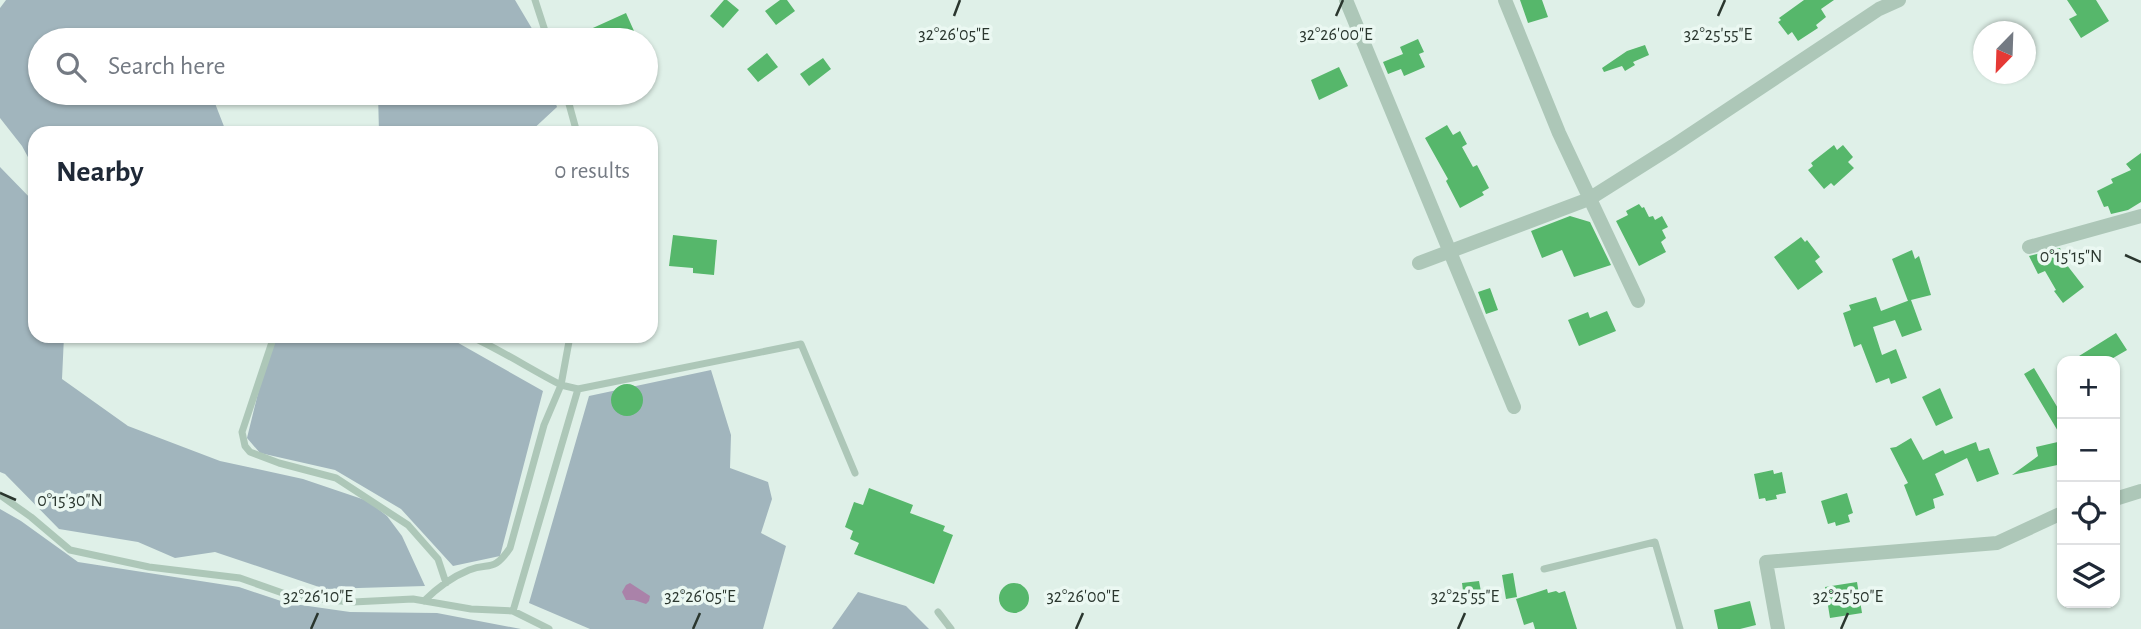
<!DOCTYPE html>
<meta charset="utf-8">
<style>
body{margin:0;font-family:"Alegreya Sans",sans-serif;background:#f6f6f7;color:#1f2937}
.controls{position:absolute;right:21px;bottom:21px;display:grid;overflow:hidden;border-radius:14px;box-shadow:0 2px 5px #0004}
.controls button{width:63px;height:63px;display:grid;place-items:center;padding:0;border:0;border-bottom:2px solid #e0e1e3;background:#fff;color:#1f2937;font:35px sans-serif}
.compass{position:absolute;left:1973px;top:21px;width:63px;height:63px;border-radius:50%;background:#fff;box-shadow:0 2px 5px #0004;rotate:203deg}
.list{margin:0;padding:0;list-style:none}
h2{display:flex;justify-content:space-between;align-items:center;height:91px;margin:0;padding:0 28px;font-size:30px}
h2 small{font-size:23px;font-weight:400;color:#747a83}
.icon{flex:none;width:38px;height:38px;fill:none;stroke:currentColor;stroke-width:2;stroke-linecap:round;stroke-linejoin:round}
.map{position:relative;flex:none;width:2141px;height:629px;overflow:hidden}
.search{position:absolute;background:#fff;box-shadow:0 2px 5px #0004;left:28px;top:28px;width:630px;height:77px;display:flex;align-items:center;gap:18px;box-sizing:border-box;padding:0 24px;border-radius:38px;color:#747a83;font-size:26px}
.panel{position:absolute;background:#fff;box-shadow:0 2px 5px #0004;left:28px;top:126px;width:630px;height:217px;border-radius:21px}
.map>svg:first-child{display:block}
.green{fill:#a1b5bd}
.water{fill:#aa82a9}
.building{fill:#56b76b}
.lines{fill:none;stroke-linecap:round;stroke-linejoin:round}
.service{stroke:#adc7b8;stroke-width:7}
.minor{stroke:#adc7b8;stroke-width:14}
.ticks{fill:none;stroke:#2a362e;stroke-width:2.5}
.ticks-label{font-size:18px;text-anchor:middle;fill:#2a362e;stroke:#ebf8f2;stroke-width:7;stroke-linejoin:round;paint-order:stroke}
</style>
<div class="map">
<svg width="2141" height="629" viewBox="0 0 2141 629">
<rect width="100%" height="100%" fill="#dff0e8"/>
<path class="green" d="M6,0H515L534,32L536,40H40V93H211L225,129L222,133H35V170L22,146L0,118V8Z
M378,93H552L557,107L529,133H379Z
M0,167L35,203V336H64L62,379L128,426L220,461L303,479L368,501L387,516L402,536L425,586L325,589L215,552L175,558L138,542L59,529L5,474L0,472Z
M272,336H446L543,391L500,556L453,566L401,509L335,470L260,453L247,438Z
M711,370L731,435L730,468L768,482L772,499L761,533L786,546L763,629H590L529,603L589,396Z
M0,509L21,521L78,562L239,587L287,603L350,612L437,613L521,629H0Z
M858,592L906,606L929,629H832Z"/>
<path class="water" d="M630,583L650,596L649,601L646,604L634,600H626L622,592L626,585Z"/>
<path class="building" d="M724,0H727L739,10L723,28L710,16Z
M780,0H787L795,11L776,25L765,11Z
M1520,0H1542L1548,17L1528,23Z
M1804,0H1834L1821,9L1826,17L1816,25L1818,28L1798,41L1792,32L1788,35L1778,22L1781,20L1779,18Z
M2067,0H2096L2109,21L2081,38L2069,19L2077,15Z
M626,13L638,40H587L584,32Z
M1418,39L1424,52L1419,54L1425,67L1404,76L1401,69L1388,74L1383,62L1403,54L1400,47Z
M1645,45L1649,55L1633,62L1635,65L1625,71L1622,66L1604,72L1602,68L1627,51Z
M767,53L778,67L758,82L747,69Z
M823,58L831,69L809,86L800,74Z
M1339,67L1348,86L1319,100L1311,80Z
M1447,125L1453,135L1460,131L1467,144L1462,147L1473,167L1477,165L1489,188L1482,192L1484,195L1460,208L1446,181L1448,179L1425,138Z
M1834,145L1837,150L1843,145L1853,157L1848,162L1854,168L1834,186L1831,183L1824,189L1808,170L1813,166L1811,163Z
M2141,153V202L2128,210L2111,214L2108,206L2104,207L2097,191L2113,183L2111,179L2131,170L2126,164Z
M1639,204L1642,208L1644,207L1649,217L1653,216L1655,220L1662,216L1668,227L1662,230L1666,238L1661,242L1666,252L1639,266L1616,221L1628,215L1626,211Z
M1570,216L1590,222L1611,265L1574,277L1562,250L1542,258L1531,231Z
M673,235L717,240L714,275L693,273V268L669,266Z
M1801,237L1805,242L1807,240L1820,257L1815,261L1823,272L1798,290L1774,257Z
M2060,248L2065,259L2063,260L2084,287L2063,303L2054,291L2056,290L2045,271L2038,274L2029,256Z
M1912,250L1915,259L1919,256L1931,295L1911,300L1922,330L1902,337L1895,320L1873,327L1882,355L1896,349L1907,378L1891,384L1889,378L1876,383L1861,344L1854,347L1843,313L1851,310L1849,305L1876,297L1881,311L1910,300L1908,301L1892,259Z
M1490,288L1498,310L1486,314L1478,292Z
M1607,311L1616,331L1579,346L1568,320L1588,312L1590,318Z
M2116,333L2127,350L2108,361H2071Z
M2034,368L2062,415V438L2024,374Z
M611 400a16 16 0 1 1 32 0a16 16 0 1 1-32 0Z
M1940,388L1953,418L1936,426L1922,397Z
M1911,438L1923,460L1943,450L1945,454L1976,442L1979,451L1989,448L1999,474L1977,482L1967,458L1935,474L1944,495L1933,499L1935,508L1916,516L1904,485L1908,483L1890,448L1896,447Z
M2062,441V464L2012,475L2038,456L2036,447Z
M1773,470L1774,474L1782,472L1786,493L1776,495L1777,499L1766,501L1765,498L1759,499L1754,474Z
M869,488L913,505L910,513L945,526L943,531L953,535L934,584L854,554L859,543L850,539L853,531L845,527L854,502L863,505Z
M1847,493L1853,513L1848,515L1850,522L1836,526L1835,522L1828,524L1821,501Z
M1513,573L1517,597L1506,599L1502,575Z
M1479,581L1482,597L1464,599L1462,583Z
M1857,582L1862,613L1830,618L1825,587Z
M999 598a15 15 0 1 1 30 0a15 15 0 1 1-30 0Z
M1547,589L1548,593L1556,591L1559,593L1565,591L1577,629H1535L1533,622L1524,625L1516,599Z
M1750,601L1756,625L1740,629H1718L1714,610Z"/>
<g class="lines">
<path class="service" d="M535,0L548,40
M566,93L577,133
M274,336L242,432L245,446L250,452L279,463L336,478L408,525L438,559L446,583
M570,336L561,385L578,389
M0,495L31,517L70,550L149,567L240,578L294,597L353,602L413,599L471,609L513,611L549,629
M1544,569L1655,542L1680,629
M424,601C436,589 452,577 469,570C490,562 493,573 510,548L544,425L561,385C530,369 501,350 470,336
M513,611L578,389L801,344L855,473
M938,612L951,629"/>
<path class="minor" d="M1346,0L1514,407
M1505,0L1559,133L1638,301
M2029,247L2141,216
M1419,263L1589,199L1673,146L1879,9L1899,0
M2115,499L2141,491
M1778,629L1766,562L1997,543L2062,513"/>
</g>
<path class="ticks" d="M954,16L960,0M1336,16L1343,0M1718,16L1725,0M2125,255L2141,262M0,493L16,500M311,629L318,613M693,629L700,613M1076,629L1083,613M1458,629L1465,613M1841,629L1848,613"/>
<g class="ticks-label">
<text x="954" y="40">32°26'05"E</text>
<text x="1718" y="40">32°25'55"E</text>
<text x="1336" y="40">32°26'00"E</text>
<text x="2071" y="262">0°15'15"N</text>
<text x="70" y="506">0°15'30"N</text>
<text x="318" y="602">32°26'10"E</text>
<text x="700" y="602">32°26'05"E</text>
<text x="1083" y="602">32°26'00"E</text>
<text x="1465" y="602">32°25'55"E</text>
<text x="1848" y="602">32°25'50"E</text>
</g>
</svg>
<div class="controls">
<button>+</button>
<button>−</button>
<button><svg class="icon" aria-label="locate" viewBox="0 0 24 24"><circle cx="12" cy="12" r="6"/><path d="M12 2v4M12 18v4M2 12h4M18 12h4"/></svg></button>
<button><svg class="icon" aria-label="layers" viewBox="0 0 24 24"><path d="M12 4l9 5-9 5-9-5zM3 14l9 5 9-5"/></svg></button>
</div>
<svg class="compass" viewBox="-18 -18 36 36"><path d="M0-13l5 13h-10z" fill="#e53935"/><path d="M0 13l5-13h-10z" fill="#747a83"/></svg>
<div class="search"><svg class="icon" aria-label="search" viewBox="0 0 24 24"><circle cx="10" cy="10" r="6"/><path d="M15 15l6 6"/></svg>Search here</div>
<section class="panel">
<h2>Nearby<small>0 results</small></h2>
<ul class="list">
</ul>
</section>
</div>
